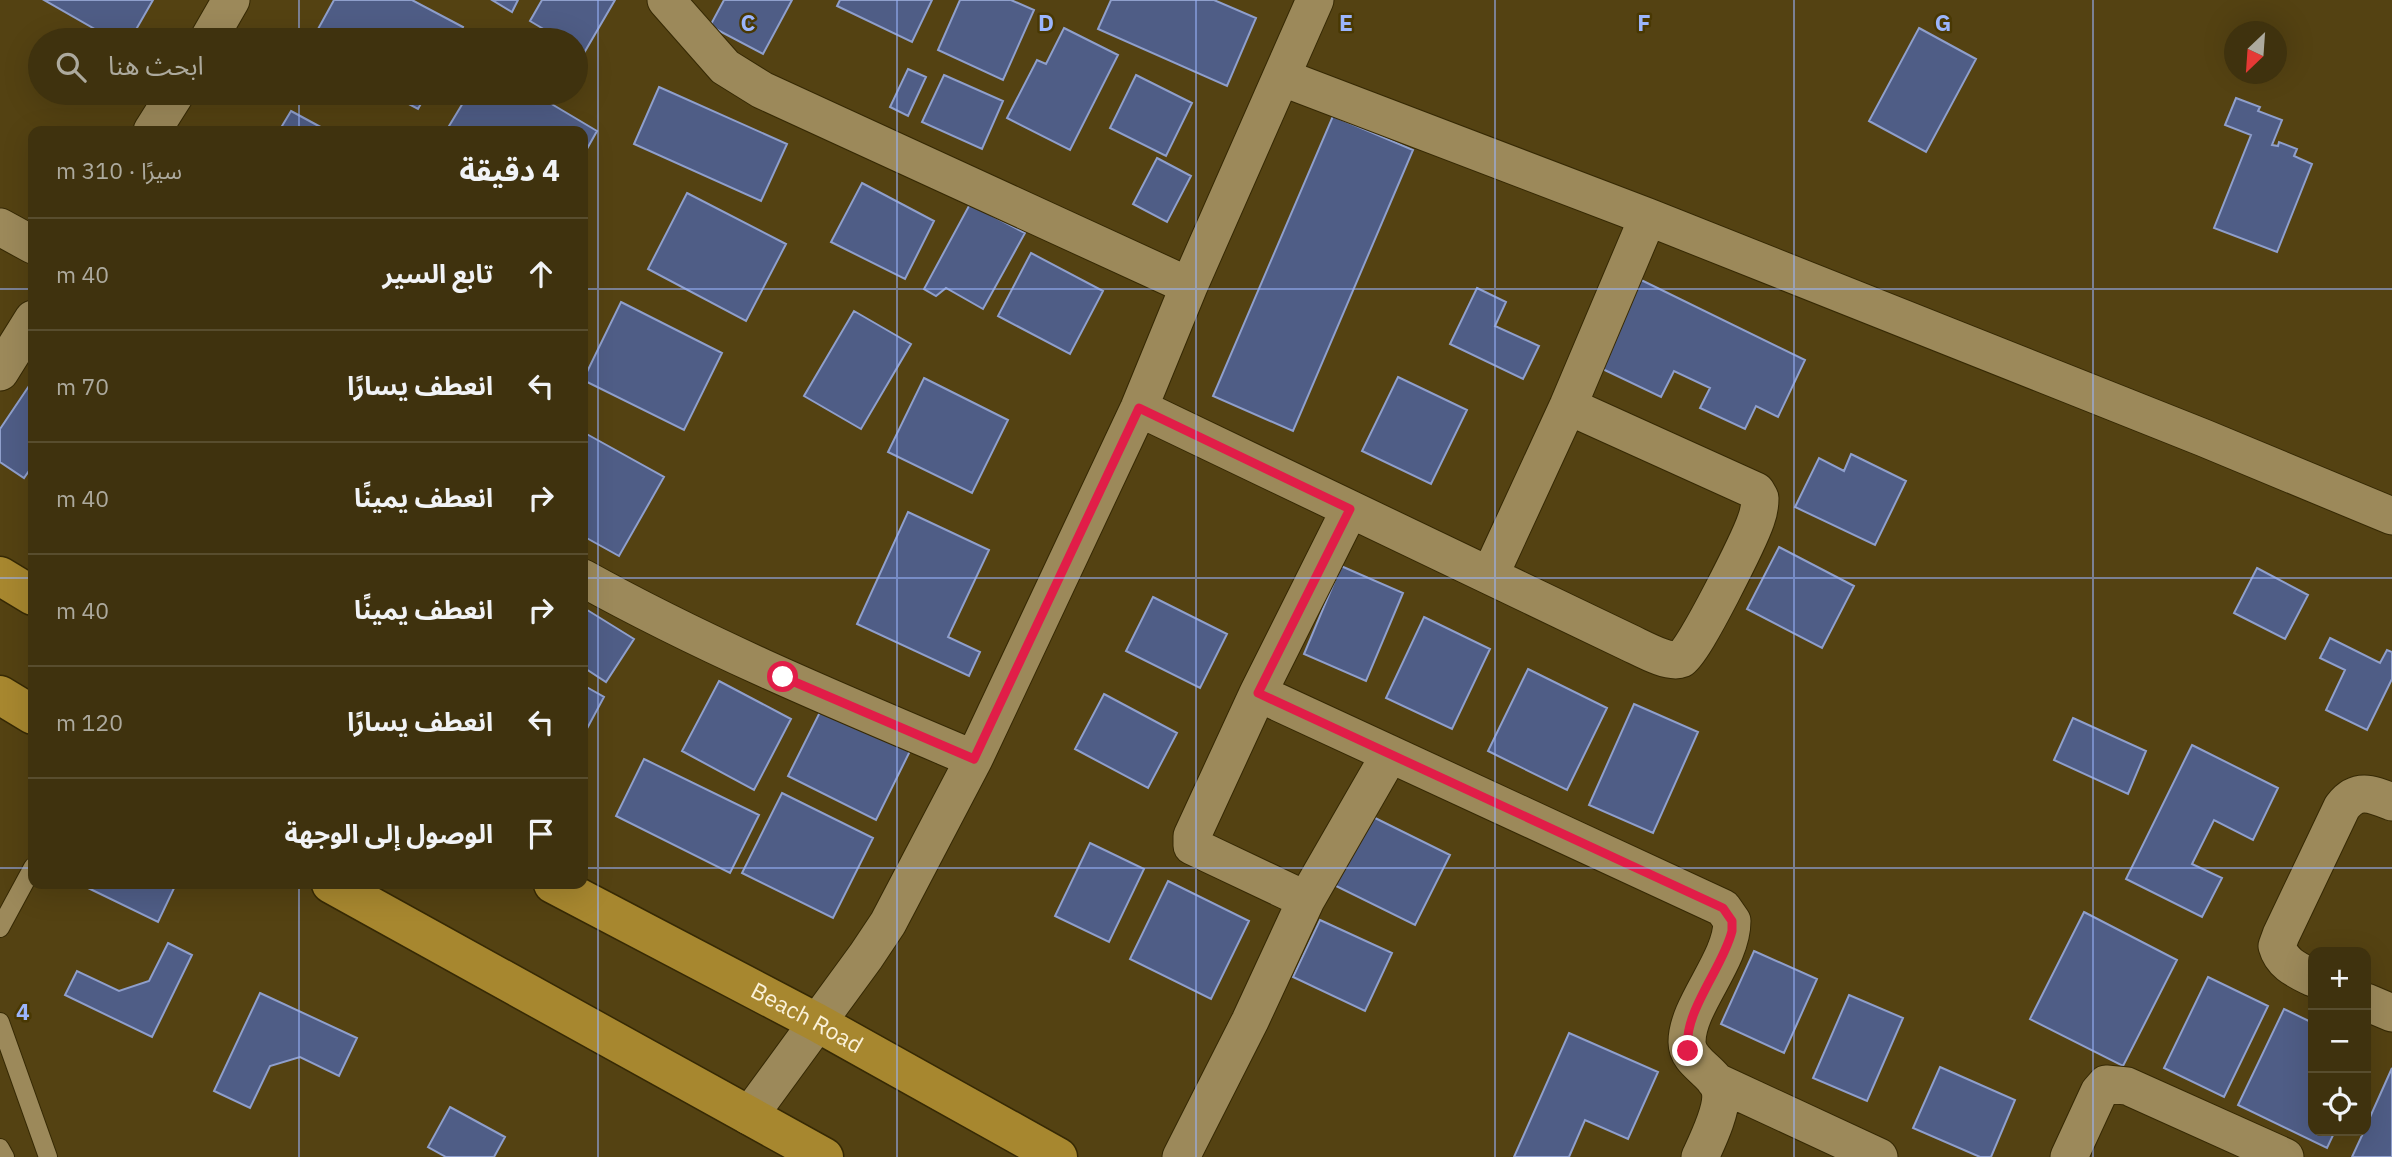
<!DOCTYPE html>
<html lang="ar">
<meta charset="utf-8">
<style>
body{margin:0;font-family:"IBM Plex Sans","Noto Sans Arabic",sans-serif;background:#4a3e1c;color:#f1f3f6;direction:rtl}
.controls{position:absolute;right:21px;bottom:21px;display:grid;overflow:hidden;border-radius:14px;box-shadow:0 7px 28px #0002}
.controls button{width:63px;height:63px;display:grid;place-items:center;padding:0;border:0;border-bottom:2px solid #584d2e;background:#3f320e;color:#f1f3f6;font:35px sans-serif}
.compass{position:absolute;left:2224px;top:21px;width:63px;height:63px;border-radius:50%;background:#3f320e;box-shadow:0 7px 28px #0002;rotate:205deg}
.stop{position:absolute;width:21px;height:21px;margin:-16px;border:5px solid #e11d48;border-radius:50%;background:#fff}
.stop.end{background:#e11d48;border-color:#fff;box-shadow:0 2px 7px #0008}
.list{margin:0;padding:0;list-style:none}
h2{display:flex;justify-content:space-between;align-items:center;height:91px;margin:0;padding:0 28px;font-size:30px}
h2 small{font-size:23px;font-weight:400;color:#adaa9e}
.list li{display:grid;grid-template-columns:46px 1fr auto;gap:21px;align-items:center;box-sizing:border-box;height:112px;padding:0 28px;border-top:2px solid #584d2e}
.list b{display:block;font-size:26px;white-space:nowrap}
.list em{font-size:23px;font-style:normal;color:#adaa9e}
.icon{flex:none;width:38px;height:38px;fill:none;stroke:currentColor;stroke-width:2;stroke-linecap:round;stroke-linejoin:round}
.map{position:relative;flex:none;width:2392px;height:1157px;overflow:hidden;direction:ltr}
.search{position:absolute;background:#3f320e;box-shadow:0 7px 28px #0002;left:28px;top:28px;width:560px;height:77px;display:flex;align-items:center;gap:18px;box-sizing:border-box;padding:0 24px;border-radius:38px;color:#adaa9e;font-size:26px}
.panel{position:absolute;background:#3f320e;box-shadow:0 7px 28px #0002;left:28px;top:126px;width:560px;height:763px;border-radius:14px;direction:rtl}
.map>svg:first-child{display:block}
.building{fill:#4f5d86;stroke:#8f9fcc;stroke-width:2}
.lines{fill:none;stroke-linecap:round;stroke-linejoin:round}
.lane-casing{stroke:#362904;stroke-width:20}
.street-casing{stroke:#362904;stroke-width:39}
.highway-casing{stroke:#362904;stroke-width:41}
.lane{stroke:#9c895a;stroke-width:18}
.street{stroke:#9c895a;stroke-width:37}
.highway{stroke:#a7872f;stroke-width:38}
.route{stroke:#e11d48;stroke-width:9}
.grid{fill:none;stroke:#9bb5fd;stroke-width:2;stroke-opacity:0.55}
.labels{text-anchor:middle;stroke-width:5;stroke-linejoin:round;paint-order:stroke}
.street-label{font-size:23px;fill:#fbf1d8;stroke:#493803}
.grid-label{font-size:23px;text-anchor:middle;font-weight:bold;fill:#9bb5fd;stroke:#493803;stroke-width:5;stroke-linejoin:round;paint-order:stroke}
</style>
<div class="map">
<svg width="2392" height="1157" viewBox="0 0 2392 1157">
<rect width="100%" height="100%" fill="#544212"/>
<path class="building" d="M44,0H153L130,40H114Z
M334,0H412L463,27L456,40H312Z
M492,0H518L512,12Z
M542,0H615L584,53L576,48V40H562L530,21Z
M724,0H792L763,54L710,26Z
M840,0H932L912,42L837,6Z
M960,0H1011L1034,10L1003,80L938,50Z
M1111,0H1214L1256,18L1227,86L1098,29Z
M1064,28L1118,55L1070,150L1007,118L1037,60L1046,64Z
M1919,28L1976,59L1926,152L1869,121Z
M908,69L926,77L908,116L890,107Z
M944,75L1003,101L982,149L922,122Z
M1136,75L1192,103L1166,156L1110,128Z
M659,87L787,144L761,201L634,144Z
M388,93H427L418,109Z
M469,93H533L597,131L583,156V131H446Z
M2236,98L2260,107L2258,111L2282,120L2272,145L2278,146L2279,142L2297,149L2294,156L2312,164L2277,252L2214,228L2251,135L2225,125Z
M291,111L328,131H279Z
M1333,116L1413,150L1293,431L1213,396Z
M1157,158L1191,176L1167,222L1133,204Z
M862,183L934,221L905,279L831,242Z
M687,193L786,244L746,321L648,269Z
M970,204L1025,233L983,309L946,288L936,296L924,289Z
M1031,253L1103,291L1070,354L998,316Z
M1635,277L1805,360L1778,417L1756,406L1745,429L1700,408L1710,388L1674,371L1661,397L1592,364Z
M1477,288L1506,302L1495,326L1539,346L1523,379L1450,344Z
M621,302L722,353L684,430L583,380Z
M854,311L911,344L861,429L804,396Z
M1398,377L1467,410L1431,484L1362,451Z
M924,378L1008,420L972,493L888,452Z
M33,380V465L24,478L0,462V429Z
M583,432L664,477L619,556L583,536Z
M1851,454L1906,481L1875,545L1795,507L1819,458L1844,471Z
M908,512L989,550L948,637L980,652L969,676L857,624Z
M1779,547L1854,586L1822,648L1747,609Z
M1341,566L1403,593L1366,681L1304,654Z
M2257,568L2308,595L2285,639L2234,613Z
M1153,597L1227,634L1200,688L1126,651Z
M584,608L634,639L606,682L583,667Z
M1424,617L1490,649L1452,729L1386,698Z
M2330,638L2380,663L2387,650L2392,652V679L2367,730L2326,710L2345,670L2320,658Z
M1528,669L1607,708L1567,790L1488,751Z
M719,681L791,719L754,790L682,751Z
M583,685L604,697L583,736Z
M1104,694L1177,733L1148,788L1075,749Z
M1634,704L1698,732L1653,833L1589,805Z
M822,708L910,751L876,820L788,776Z
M2073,718L2146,751L2128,794L2054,760Z
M2192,745L2278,788L2253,840L2214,820L2192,864L2222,878L2202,917L2126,879Z
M644,759L759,815L730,873L616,816Z
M782,793L873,838L833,918L742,873Z
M1367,814L1450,855L1415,925L1332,884Z
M1090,843L1144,869L1109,942L1055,916Z
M1168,881L1249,921L1211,999L1130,959Z
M88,884H176L158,922L86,887Z
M2084,912L2177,960L2123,1066L2030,1019Z
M1320,920L1392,953L1365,1011L1293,977Z
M168,943L192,955L152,1037L65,995L77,971L119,991L149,981Z
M1754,951L1817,979L1784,1053L1721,1024Z
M2208,977L2268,1006L2224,1097L2164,1068Z
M260,993L357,1038L339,1076L300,1057L270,1066L250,1108L214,1091Z
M1849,995L1903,1018L1867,1101L1813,1078Z
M2284,1009L2313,1023V1131H2335L2327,1148L2238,1105Z
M1569,1033L1658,1072L1628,1139L1585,1120L1569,1157H1514Z
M1940,1067L2015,1100L1991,1157H1980L1913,1128Z
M2392,1068V1157H2352L2364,1131H2366V1126Z
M450,1107L505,1137L494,1157H446L428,1147Z"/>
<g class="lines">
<defs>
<path id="lane" d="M0,928L33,867
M0,1022L48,1157
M0,1148L5,1157"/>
<path id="street" d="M666,0L725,67L762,90L1189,286
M208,40L231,0
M1281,77L1648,217L2204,438L2392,516
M152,131L176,93
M0,227L33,245
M0,372L33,319
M1139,408L1630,643C1641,648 1669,664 1681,659C1694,652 1750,538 1756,520C1759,512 1760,506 1760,498L1756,491L1568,406
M1490,575L1568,406L1648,217
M583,578C709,648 842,703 974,759
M1258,693L1350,509
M1306,900L1390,754
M2313,978C2297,970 2282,964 2277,946L2281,935L2342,807C2357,787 2372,794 2392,802
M2366,1002L2392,1013
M1715,1081L1879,1157
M749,1116L866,956L888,923L974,759L1139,408L1189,286L1315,0
M1181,1157L1250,1021L1306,900L1192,846V836L1258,693L1723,908L1732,921C1732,961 1687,1005 1687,1042C1687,1063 1715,1071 1720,1090C1724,1107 1707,1142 1700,1157
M2069,1157L2099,1092L2106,1084L2127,1086L2285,1157"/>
<g id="highway">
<path d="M0,576L33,596"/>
<path d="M0,695L33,715"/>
<path d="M331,884L824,1157"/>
<path id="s1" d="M553,884L816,1022L1058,1157"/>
</g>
</defs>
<use href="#lane" class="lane-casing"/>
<use href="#street" class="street-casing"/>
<use href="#highway" class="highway-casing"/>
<use href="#lane" class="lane"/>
<use href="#street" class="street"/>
<use href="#highway" class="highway"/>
</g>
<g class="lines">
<path class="route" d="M783,677L974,759L1139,408L1350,509L1258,693L1723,908L1732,921V931C1723,968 1682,1013 1688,1051"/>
</g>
<path class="grid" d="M299,0V40M598,0V1157M897,0V1157M1196,0V1157M1495,0V1157M1794,0V1157M2093,0V1157M299,93V131M0,289H33M583,289H2392M0,578H33M583,578H2392M0,868H33M583,868H2392M299,884V1157"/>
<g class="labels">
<g class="street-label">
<text dy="8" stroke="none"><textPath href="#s1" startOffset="287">Beach Road</textPath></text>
</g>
</g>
<g class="grid-label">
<text x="748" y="31">C</text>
<text x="1046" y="31">D</text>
<text x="1346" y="31">E</text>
<text x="1644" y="31">F</text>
<text x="1943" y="31">G</text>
<text x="23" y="1020">4</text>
</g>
</svg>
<div class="controls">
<button>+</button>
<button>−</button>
<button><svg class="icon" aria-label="locate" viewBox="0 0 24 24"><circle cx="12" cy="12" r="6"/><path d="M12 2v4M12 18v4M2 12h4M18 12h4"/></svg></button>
</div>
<svg class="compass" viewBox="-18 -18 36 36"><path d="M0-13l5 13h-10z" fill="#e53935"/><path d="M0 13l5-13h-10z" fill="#adaa9e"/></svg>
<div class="stop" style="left:783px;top:677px"></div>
<div class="stop end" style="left:1688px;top:1051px"></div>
<div class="search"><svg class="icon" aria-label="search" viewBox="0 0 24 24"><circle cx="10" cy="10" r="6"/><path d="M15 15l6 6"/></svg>ابحث هنا</div>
<section class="panel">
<h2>4 دقيقة<small>سيرًا · 310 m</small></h2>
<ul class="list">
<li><svg class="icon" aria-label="ahead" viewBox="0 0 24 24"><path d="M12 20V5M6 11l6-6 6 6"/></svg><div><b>تابع السير</b></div><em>40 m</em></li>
<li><svg class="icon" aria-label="left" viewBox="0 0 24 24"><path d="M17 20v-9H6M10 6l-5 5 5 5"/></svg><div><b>انعطف يسارًا</b></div><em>70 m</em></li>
<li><svg class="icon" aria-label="right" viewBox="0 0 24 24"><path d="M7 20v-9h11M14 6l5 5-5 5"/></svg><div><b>انعطف يمينًا</b></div><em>40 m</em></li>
<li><svg class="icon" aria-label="right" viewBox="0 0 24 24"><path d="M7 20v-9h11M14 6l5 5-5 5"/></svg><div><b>انعطف يمينًا</b></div><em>40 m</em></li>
<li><svg class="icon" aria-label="left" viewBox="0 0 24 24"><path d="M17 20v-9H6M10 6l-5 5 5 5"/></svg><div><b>انعطف يسارًا</b></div><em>120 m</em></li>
<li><svg class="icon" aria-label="arrive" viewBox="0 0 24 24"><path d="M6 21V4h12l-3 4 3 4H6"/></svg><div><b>الوصول إلى الوجهة</b></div></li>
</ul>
</section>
</div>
